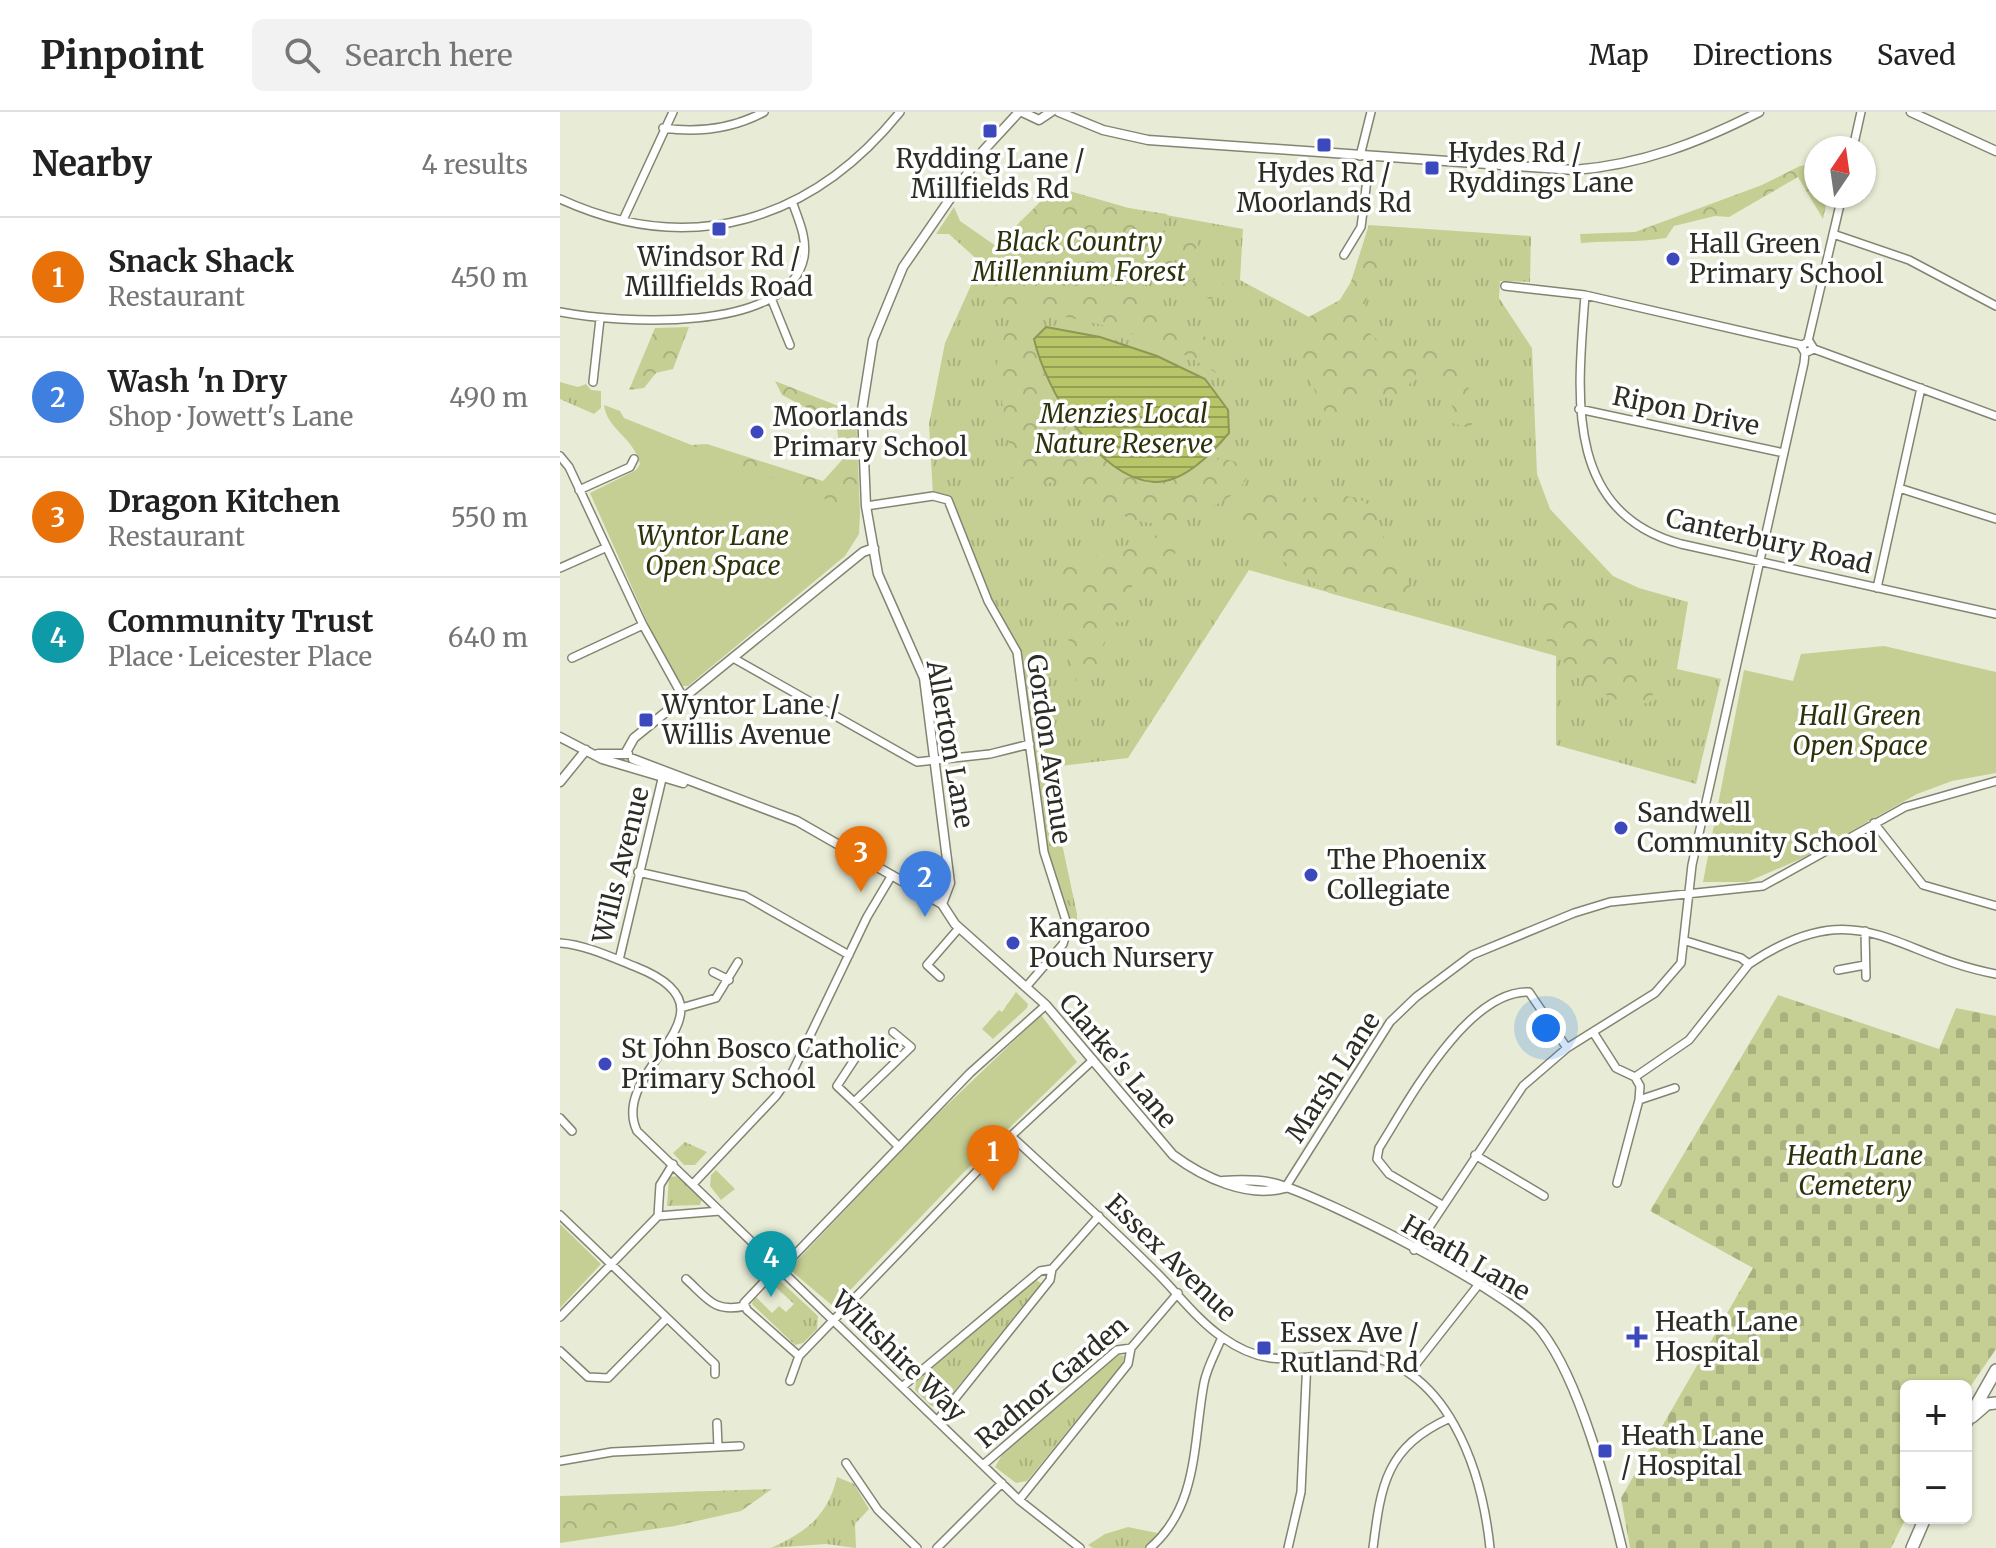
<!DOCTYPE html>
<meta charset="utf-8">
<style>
body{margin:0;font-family:Merriweather,serif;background:#f2f2f2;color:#222}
.controls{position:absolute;right:24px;bottom:24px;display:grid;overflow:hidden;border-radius:12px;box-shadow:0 2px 6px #0004}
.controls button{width:72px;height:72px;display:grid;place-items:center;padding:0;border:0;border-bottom:2px solid #e0e0e0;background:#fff;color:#222;font:40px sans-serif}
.compass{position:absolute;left:1244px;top:24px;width:72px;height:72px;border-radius:50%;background:#fff;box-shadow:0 2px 6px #0004;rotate:13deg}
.you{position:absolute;left:986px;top:916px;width:28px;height:28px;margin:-20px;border:6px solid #fff;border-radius:50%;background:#1a73e8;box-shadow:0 0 0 12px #1a73e833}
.badge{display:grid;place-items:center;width:52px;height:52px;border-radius:50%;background:#b45309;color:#fff;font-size:26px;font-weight:700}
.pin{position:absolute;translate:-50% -66px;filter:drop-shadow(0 2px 4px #0008)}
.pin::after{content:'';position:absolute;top:42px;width:28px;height:24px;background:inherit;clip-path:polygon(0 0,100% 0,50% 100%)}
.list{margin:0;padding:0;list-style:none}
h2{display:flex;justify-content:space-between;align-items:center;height:104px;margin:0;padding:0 32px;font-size:34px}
h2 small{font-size:26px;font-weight:400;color:#767676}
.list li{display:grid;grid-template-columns:52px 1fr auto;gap:24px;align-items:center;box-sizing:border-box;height:120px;padding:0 32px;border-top:2px solid #e0e0e0}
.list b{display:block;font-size:30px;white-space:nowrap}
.list p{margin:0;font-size:26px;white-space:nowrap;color:#767676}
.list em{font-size:26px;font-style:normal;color:#767676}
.icon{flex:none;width:44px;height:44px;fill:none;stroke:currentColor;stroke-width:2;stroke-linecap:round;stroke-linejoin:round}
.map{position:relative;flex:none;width:1436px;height:1436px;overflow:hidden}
header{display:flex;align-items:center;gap:48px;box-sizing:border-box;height:112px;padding:0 40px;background:#fff;border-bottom:2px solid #e0e0e0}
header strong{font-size:38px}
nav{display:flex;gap:44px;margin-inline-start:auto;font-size:28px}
.search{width:560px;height:72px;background:#f2f2f2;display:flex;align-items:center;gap:20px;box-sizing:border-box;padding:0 28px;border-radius:12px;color:#767676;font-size:30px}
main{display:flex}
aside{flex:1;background:#fff}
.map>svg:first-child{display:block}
.grass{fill:url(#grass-tufts)}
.forest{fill:url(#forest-crowns)}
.cemetery{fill:url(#cemetery-stones)}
.green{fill:#c5cf94}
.water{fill:url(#water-rules);stroke:#8e9754;stroke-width:2}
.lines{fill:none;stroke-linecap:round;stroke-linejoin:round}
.minor-casing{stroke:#828571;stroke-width:10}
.tertiary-casing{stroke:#828571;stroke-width:11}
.primary-casing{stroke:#828571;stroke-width:14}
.minor{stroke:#fff;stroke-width:7}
.tertiary{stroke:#fff;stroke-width:8}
.primary{stroke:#fff;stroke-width:11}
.poi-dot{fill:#3c49bd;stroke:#fff;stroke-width:3}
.labels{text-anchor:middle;stroke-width:7;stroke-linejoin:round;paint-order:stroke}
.poi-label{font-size:26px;fill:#2c2d25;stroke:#fff;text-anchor:start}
.park-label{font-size:26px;font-style:italic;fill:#2d320a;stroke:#fff}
.street-label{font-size:26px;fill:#2c2d25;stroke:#fff}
</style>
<header>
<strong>Pinpoint</strong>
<div class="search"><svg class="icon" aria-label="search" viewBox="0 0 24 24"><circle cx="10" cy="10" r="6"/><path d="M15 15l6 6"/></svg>Search here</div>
<nav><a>Map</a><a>Directions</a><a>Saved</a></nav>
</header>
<main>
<aside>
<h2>Nearby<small>4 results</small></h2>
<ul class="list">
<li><span class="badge" style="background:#e8710a">1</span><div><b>Snack Shack</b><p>Restaurant</p></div><em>450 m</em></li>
<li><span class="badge" style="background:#3f7fe0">2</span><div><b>Wash 'n Dry</b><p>Shop · Jowett's Lane</p></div><em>490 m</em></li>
<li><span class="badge" style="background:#e8710a">3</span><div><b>Dragon Kitchen</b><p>Restaurant</p></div><em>550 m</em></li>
<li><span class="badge" style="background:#0f9aa8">4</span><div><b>Community Trust</b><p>Place · Leicester Place</p></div><em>640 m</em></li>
</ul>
</aside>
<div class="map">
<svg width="1436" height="1436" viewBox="0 0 1436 1436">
<defs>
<pattern id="grass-tufts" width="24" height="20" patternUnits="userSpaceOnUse" patternTransform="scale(2)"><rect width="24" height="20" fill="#c5cf94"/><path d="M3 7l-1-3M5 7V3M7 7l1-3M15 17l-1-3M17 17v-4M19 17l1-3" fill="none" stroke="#a9b27f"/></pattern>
<pattern id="forest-crowns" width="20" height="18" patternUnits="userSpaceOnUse" patternTransform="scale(2)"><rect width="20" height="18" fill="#c5cf94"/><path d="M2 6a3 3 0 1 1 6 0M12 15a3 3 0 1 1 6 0" fill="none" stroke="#a9b27f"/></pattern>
<pattern id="cemetery-stones" width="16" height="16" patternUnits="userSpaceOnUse" patternTransform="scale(2)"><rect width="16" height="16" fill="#c5cf94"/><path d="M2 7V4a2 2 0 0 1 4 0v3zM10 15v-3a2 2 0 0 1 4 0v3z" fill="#a9b27f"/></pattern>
<pattern id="water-rules" width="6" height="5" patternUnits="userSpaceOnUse" patternTransform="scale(2)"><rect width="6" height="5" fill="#b8c568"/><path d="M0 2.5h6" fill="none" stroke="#96a055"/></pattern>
</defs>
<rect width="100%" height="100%" fill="#e8ecd6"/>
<path class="grass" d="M495,75L568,96L683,117L680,168L749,205L780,188L791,170L809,113L971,124L970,170L940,169L939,186L972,236L977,362L990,397L1053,464L1079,476L1128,490L1117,557L1161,567L1136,672L996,633V544L689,458L568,646L492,655L501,727L517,802V812H508L487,757L457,540L428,489L388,388L373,384L369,312L385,231L421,151L389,122H376L394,95L400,109L436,134Z
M0,270L18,275L26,272L31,278L41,279V296L34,302L0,287Z
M456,880L468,892L467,896L433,927L422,917L439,898L442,900Z
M125,1030L147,1040L135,1053H124L113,1041Z
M156,1058L175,1077L161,1088L150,1074L151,1063Z
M118,1064L142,1087L140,1093L107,1094L109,1065Z
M216,1165L258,1204L257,1217L243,1231L235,1233L192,1192L195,1184L212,1201L219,1194L226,1200L234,1192L209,1169Z
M475,1167L482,1172L381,1295L371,1294L355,1278L357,1265Z
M558,1243L564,1244L563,1251L467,1369L456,1371L435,1355L442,1343Z
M277,1365L294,1372L309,1397L295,1412L296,1436L266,1432L211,1436C246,1420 268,1404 277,1365Z
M568,1415L602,1422L585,1436H533L528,1433L545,1422Z"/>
<path class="forest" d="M1256,52V84H1268L1263,107L1238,65L1169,105L1155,104L1114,114L1106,126C1077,131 1050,128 1021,131L1020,122L1075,120L1202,73L1240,54Z
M495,75L568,96L607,102L601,118L635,124L638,134L633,140H616L612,145L616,160L631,169L658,161L664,172L652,187L608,180L591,151L581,182L584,200C619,211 665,219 662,265C605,224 511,200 441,198L430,186L434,167L447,158L450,146L437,134Z
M809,113C828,160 815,160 801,203L807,219L830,239L887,237C898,259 913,279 919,303L909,316L889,310L893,296L877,271L867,274L857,261L842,283L827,285L816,280C798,286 789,293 778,308L770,309C758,291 753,268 739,254L737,223L749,205L780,188L791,170Z
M459,212L474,227L479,252L502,294L533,335L631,358C649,344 674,343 690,360C681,379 668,387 649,396C582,428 562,404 506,368L489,371L450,366L449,321L435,260L447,214Z
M129,215L113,257L96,261L84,276L69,278L95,216Z
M215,269L296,301L300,401L290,409L63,306L130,333L147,332L263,369L282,348L276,312L222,283Z
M709,380C743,397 789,371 809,394C821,407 822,424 829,439C840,463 849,455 852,488L842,501L769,481L713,442L699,438L687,424L675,420L668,409C676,389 688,382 709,380Z
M621,415C618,447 607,465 573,470L565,510H547C548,534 538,550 527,570L516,569L496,457Z
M981,477H988L1005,496L1024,507L1039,526L1089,564L1095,577L1090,590C1044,606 951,515 981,477Z
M212,1377L181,1399L115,1414L0,1431V1384Z"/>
<path class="cemetery" d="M1218,883L1379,937L1396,896L1436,904V1237L1406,1281V1274H1346V1406L1331,1436H1070L1061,1386L1193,1156L1090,1099Z"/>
<path class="green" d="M44,293L60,299L64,306L300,401L299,422L285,444L128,574H120L98,534L30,381L76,358L80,352C73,324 47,318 44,293Z
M1324,534L1436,560V661L1392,669L1357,682L1245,745L1187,770H1143L1184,558L1233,569L1241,542Z
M481,903L517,950L404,1060L274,1195L229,1157L364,1015Z
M0,1112L41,1152L0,1196Z"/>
<path class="water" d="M486,215L540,225L597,244L645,267L668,298L669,321C651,342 624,371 594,370C537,367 485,276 474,227Z"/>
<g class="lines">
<defs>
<path id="minor" d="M103,16C139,21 172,17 204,0
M1293,36L1301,0
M800,44L811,0
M0,87C131,147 252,109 340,0
M63,108L113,0
M1273,122L1349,148L1436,194
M784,143L801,115L810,44
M945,174L1025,183L1242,233
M1025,183C1018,280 1002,400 1121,432L1436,502
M211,186L230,233
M0,200C57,211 229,223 244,145C247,126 239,109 233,92
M1248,229L1282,84
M1254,237L1436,304
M33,270L40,207
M1019,297L1224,341
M0,344L9,355L83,513L124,587
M1339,376L1436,407
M19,378L70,355L74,347
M306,394L373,384L388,388L428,489L457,540L484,740L508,815L503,832L466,875
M0,456L45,436
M1317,476L1361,276
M12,546L83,513
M173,546L357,650L430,642L470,632
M1314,711L1363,773L1436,794
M78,760L185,784L289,843
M1305,819L1306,865
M0,831C26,833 51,845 76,855C190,900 47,956 77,1019L459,1388L520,1436
M59,848L102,667
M1189,852C1299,778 1333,843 1436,862
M1278,858L1305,853
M153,860L169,868
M380,865L367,853L399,816
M121,896L156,886L178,850
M333,920L351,935L294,990L339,1035
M1033,920L1056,956L1075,965L1129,928L1189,852L1181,846L1126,829
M1079,988L1115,976
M294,990L277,974L300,939
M0,1006L12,1019
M451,1024C499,1068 547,1111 593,1157C616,1179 636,1207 662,1225C715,1263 744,1239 797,1243C888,1251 922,1359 930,1436
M915,1043L984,1084
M1057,1071L1079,988L1080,974L1075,965
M133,1072L216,984L231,963L307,805L332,763
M725,1076L830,910L856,885L912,843L1014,801L1050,790L1203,774L1345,695L1436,669
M882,1093L829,1062L817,1047L819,1036C848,990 907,878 969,880L1007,936
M0,1103L155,1252V1262
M98,1104L160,1099
M854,1138L963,974L1007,936L1095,881L1121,851L1132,753L1244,251L1245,241L1241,234L1249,229L1254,237L1245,241
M218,1155L184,1191L187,1198L239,1244
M220,1158L410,961L486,893
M126,1167C148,1187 154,1201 185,1194
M0,1205L98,1104L100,1073L113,1052
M0,1239L28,1265L48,1266L106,1207
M849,1261L919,1172
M230,1269L239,1244L451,1024L533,948
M342,1275L480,1159L492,1157
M377,1309L490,1168L492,1157L539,1104
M157,1311L158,1335
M0,1349L52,1340L180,1334
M286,1351L318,1398L357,1436
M423,1353L557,1238L571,1236L618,1181
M459,1388L568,1252L571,1236
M377,1436L442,1371
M590,1436C639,1394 633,1329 644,1271C647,1255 656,1240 662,1225
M728,1436L741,1380L747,1247
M813,1436C821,1372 826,1335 890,1306"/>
<path id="tertiary" d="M462,0L479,8L491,0
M499,0L543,18L588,28L1014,58C1081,53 1140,30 1199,0
M1351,0L1436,39
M0,625L42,647L123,671
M38,642H68
M65,642L74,626L303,440L314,436
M73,647L237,709L382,792L395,812L486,893L613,1043C644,1066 687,1086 725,1076
M0,670L26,638
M382,792L390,771L364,566L318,462L306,394L302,298L313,228L343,155L423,39L459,0
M663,1069C679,1068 702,1068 717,1072C768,1087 953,1181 982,1220C1020,1270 1047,1374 1062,1436"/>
<path id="primary" d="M1412,1305L1427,1292L1436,1291
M1406,1311L1436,1258
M1352,1436L1365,1406"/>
</defs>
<use href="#minor" class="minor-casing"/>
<use href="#tertiary" class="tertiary-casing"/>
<use href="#primary" class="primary-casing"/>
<use href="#minor" class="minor"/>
<use href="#tertiary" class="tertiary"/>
<use href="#primary" class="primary"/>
</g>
<g class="poi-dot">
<rect x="422" y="11" width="16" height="16" rx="4"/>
<rect x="756" y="25" width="16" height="16" rx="4"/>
<rect x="864" y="48" width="16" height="16" rx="4"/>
<rect x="151" y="109" width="16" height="16" rx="4"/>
<circle cx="1113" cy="147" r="8"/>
<circle cx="197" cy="320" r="8"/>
<rect x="78" y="600" width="16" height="16" rx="4"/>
<circle cx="1061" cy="716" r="8"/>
<circle cx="751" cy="763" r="8"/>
<circle cx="453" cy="831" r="8"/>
<circle cx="45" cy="952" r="8"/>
<path d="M1073 1213h8v8h8v8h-8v8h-8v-8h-8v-8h8z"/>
<rect x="696" y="1228" width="16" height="16" rx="4"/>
<rect x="1037" y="1331" width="16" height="16" rx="4"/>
</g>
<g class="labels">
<g class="poi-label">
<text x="888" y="50">Hydes Rd /<tspan x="888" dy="30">Ryddings Lane</tspan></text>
<text x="430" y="56" text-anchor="middle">Rydding Lane /<tspan x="430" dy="30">Millfields Rd</tspan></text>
<text x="764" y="70" text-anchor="middle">Hydes Rd /<tspan x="764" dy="30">Moorlands Rd</tspan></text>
<text x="1129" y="141">Hall Green<tspan x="1129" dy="30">Primary School</tspan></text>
<text x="159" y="154" text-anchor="middle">Windsor Rd /<tspan x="159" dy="30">Millfields Road</tspan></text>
<text x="213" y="314">Moorlands<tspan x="213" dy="30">Primary School</tspan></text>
<text x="102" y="602">Wyntor Lane /<tspan x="102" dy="30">Willis Avenue</tspan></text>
<text x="1077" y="710">Sandwell<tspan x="1077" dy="30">Community School</tspan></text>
<text x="767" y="757">The Phoenix<tspan x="767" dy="30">Collegiate</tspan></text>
<text x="469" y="825">Kangaroo<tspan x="469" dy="30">Pouch Nursery</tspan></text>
<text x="61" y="946">St John Bosco Catholic<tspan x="61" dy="30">Primary School</tspan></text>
<text x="1095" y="1219">Heath Lane<tspan x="1095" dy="30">Hospital</tspan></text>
<text x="720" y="1230">Essex Ave /<tspan x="720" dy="30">Rutland Rd</tspan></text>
<text x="1061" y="1333">Heath Lane<tspan x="1061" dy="30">/ Hospital</tspan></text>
</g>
<g class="park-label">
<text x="519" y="139">Black Country<tspan x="519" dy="30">Millennium Forest</tspan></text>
<text x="564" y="311">Menzies Local<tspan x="564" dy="30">Nature Reserve</tspan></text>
<text x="153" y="433">Wyntor Lane<tspan x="153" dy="30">Open Space</tspan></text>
<text x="1300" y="613">Hall Green<tspan x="1300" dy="30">Open Space</tspan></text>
<text x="1295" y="1053">Heath Lane<tspan x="1295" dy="30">Cemetery</tspan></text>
</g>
<g class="street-label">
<text transform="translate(1126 299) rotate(12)" y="9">Ripon Drive</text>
<text transform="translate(1209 429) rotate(13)" y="9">Canterbury Road</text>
<text transform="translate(390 632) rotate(80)" y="9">Allerton Lane</text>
<text transform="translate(489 637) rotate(82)" y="9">Gordon Avenue</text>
<text transform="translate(61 753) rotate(-76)" y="9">Wills Avenue</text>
<text transform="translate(558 949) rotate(50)" y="9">Clarke's Lane</text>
<text transform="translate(773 965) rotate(-57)" y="9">Marsh Lane</text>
<text transform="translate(611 1146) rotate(44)" y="9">Essex Avenue</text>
<text transform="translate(906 1146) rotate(30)" y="9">Heath Lane</text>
<text transform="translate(339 1244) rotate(44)" y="9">Wiltshire Way</text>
<text transform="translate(492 1270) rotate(-40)" y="9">Radnor Garden</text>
</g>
</g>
</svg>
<div class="controls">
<button>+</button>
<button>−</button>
</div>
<svg class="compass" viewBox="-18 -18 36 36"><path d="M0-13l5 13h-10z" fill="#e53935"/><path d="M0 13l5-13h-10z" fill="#767676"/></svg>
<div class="you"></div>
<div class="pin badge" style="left:433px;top:1079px;background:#e8710a">1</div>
<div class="pin badge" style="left:365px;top:805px;background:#3f7fe0">2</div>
<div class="pin badge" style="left:301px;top:780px;background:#e8710a">3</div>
<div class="pin badge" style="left:211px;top:1185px;background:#0f9aa8">4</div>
</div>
</main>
